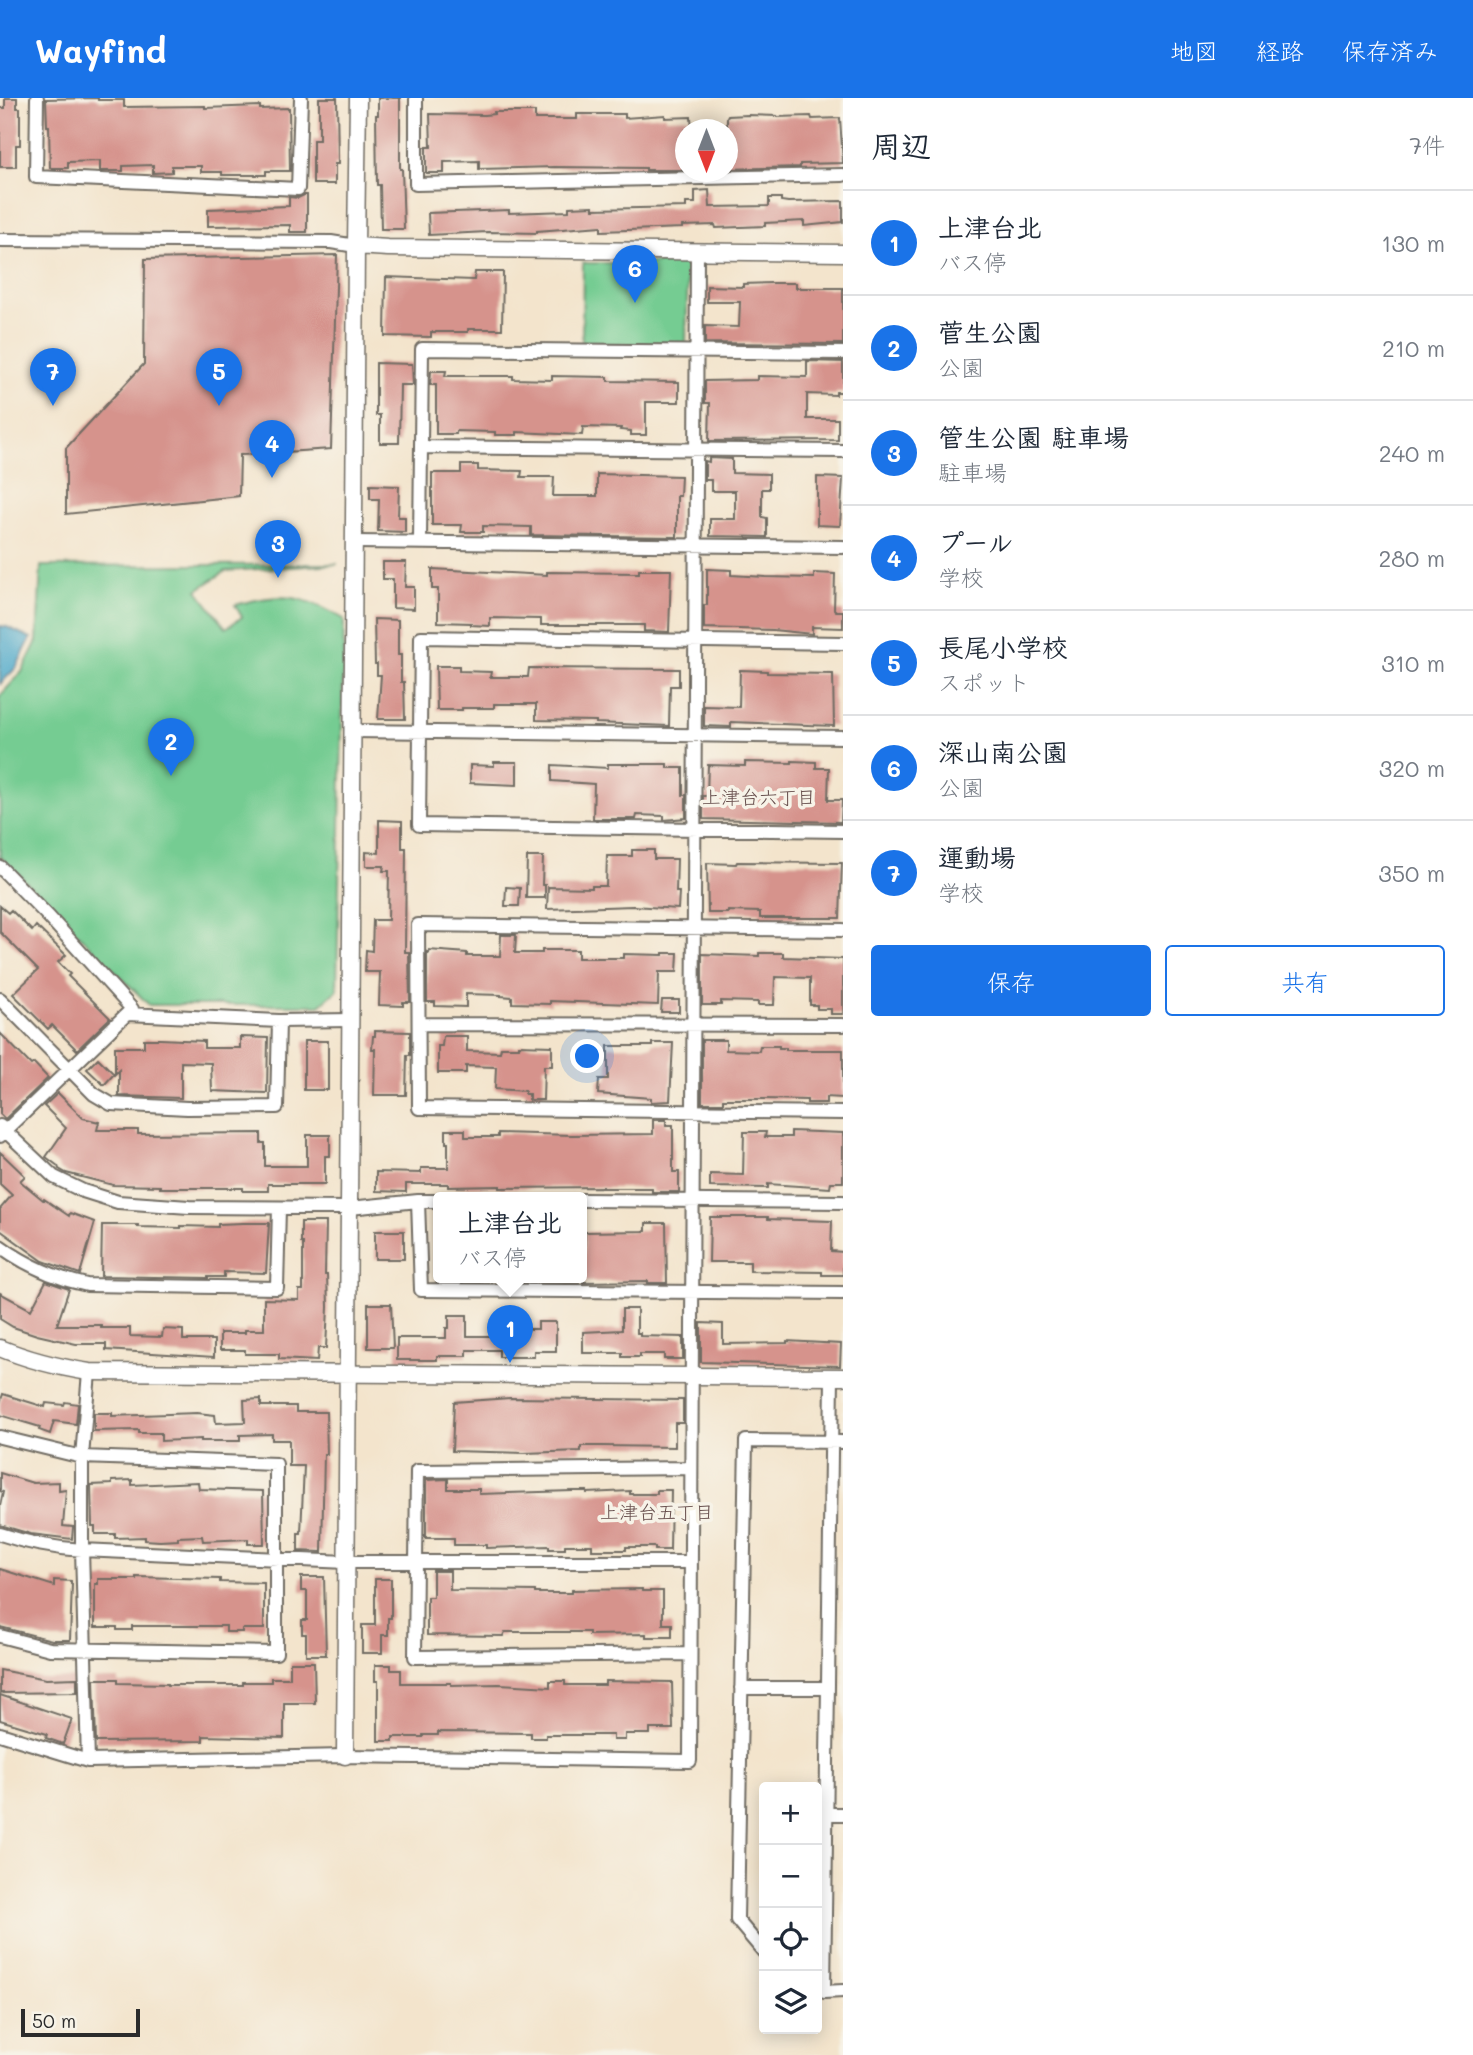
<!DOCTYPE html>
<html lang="ja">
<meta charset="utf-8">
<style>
body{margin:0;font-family:Mali,"Klee One",sans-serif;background:#f2f2f3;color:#1f2937}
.controls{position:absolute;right:21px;bottom:21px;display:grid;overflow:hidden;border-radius:7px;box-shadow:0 4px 18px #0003}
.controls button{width:63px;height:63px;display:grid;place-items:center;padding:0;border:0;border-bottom:2px solid #e0e1e3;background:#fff;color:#1f2937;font:35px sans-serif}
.compass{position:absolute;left:675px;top:21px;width:63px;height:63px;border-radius:50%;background:#fff;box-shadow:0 4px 18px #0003;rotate:180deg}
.scale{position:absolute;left:21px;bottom:18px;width:119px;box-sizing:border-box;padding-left:7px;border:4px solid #2b2b2b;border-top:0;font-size:19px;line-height:24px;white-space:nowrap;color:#2b2b2b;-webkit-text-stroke:5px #f7f3e8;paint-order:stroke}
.you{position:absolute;left:588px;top:959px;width:24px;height:24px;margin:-18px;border:5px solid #fff;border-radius:50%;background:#1a73e8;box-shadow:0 0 0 10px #1a73e833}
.badge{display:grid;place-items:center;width:46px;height:46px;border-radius:50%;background:#1a73e8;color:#fff;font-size:23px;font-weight:700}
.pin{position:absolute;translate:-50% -58px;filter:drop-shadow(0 2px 4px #0008)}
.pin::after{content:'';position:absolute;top:37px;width:24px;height:21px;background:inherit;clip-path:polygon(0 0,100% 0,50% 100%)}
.popup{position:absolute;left:433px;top:1094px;width:154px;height:91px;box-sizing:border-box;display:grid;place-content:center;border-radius:7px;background:#fff;filter:drop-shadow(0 2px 5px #0005);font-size:23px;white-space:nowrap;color:#747a83}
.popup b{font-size:26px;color:#1f2937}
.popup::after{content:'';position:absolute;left:50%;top:100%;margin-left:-14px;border:14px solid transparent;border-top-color:#fff}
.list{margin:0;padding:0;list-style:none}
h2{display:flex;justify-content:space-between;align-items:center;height:91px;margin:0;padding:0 28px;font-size:30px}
h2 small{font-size:23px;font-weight:400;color:#747a83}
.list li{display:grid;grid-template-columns:46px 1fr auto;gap:21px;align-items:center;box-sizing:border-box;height:105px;padding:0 28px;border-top:2px solid #e0e1e3}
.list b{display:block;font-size:26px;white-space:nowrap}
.list p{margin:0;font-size:23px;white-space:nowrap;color:#747a83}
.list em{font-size:23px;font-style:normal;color:#747a83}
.actions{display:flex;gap:14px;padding:21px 28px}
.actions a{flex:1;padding:16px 0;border:2px solid #1a73e8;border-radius:7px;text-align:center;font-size:24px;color:#1a73e8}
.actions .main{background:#1a73e8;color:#fff}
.icon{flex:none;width:38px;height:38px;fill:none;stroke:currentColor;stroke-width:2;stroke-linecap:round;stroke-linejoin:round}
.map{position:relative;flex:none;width:843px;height:1957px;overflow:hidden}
header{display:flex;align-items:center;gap:42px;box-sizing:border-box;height:98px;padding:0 35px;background:#1a73e8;color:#fff}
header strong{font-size:33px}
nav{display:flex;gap:38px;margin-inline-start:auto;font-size:24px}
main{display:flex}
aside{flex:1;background:#fff}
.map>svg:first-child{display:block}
.green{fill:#75cc92;stroke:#507c5e;stroke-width:2}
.water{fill:#4ba7c9;stroke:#3b697a;stroke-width:2}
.building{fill:#d6938c}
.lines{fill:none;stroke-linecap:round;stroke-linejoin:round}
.minor-casing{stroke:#716c63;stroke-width:16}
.tertiary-casing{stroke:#716c63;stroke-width:19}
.minor{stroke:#fff;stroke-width:12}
.tertiary{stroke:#fff;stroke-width:16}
.labels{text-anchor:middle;stroke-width:7;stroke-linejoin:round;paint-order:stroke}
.neighbourhood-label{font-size:19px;fill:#674f4d;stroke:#f7f3e8}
</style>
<header>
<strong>Wayfind</strong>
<nav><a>地図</a><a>経路</a><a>保存済み</a></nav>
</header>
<main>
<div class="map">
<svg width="843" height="1957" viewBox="0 0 843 1957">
<rect width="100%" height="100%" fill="#f7f3e8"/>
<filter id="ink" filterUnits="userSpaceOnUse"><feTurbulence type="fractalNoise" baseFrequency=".0143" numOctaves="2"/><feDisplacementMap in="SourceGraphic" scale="14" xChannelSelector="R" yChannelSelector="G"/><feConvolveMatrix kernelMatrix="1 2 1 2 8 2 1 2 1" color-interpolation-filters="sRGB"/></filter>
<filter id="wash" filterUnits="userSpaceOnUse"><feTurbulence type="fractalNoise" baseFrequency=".00686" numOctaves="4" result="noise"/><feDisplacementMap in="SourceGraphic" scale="28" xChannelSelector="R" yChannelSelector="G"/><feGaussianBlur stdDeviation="1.57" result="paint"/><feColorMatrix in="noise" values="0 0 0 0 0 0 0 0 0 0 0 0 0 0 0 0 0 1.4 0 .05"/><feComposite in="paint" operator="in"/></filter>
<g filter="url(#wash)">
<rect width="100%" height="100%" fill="#f3e4cc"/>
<path class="green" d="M583,165H688L686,247L582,246Z
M338,466L226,473L197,492L226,530L242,519L235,507C284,494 299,496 344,521L337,892L320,907H149L0,758V598L22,574L37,543L41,468Z"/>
<path class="water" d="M0,528L7,529L31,540L16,570L0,586Z"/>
<g id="blocks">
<path class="building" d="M5,0H17V10H20V47H16V69H0V10H5Z
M98,0V2H124V9L205,8V10L260,8V11L289,10L290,73H266V77H222V74H201V68H172V74L153,75V67L123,68V73H100V63L68,64V70H50L49,28H47L46,1Z
M319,0H337L338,66H335V86H313V42H319Z
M378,0H400V71H402L404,131H381L380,87H377L376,17H378Z
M494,14H535V21H577V16H625V20L665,17V20L691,19L692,32H685V72H646V70L554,69L479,71V63L444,64V75H426V49H431L430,16L484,17L494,16Z
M748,17L777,18V19L811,18L812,21L840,20L843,65L800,66V69L727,71V20L728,18Z
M709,92L710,109L769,108V100H781V103L788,104L843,103V124L804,128V123L765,125V128L716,130L715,127L682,128V130L601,133V128L537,133V135L487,134L429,137L428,115L509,112V115L569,113V109L593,108V111L686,109V105H695V93Z
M304,97H307V134H290V127L208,128V111L289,108V99L298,100Z
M337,157L331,351L240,357L239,398L66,416V350L144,266L145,161Z
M475,174H503L502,231H468V234H431V239L385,238L386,179L474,182Z
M772,185H796V190H843V246L705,245V228L739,229L740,204H707V188L743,189V186Z
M807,263L843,264V294H836V297L807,296V321H838V342L709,343L710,305H705V283L757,282V278L807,279Z
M376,265L412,266L413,287H400L399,345H380V317H376Z
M431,273H446L445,278H513V281L552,282V278L608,279V283L679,284V304H646V337H631V333L620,332L621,330L583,329L582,337L517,334V337H495V334L456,333V336H436V287H430Z
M709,360L732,361V375L769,376V391H762V419L767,420V439L710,438V421H735V393H711V382H705V363L709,364Z
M461,367H478V372L522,373L521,379H554L553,398H597V376L681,378L680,398H677V439L531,437V429L483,428V434H461L462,427H432V375H461Z
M817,379L843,380L840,428L817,427Z
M370,387L399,388L398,419H405V434L378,433L379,401H370Z
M383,464H406L405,489H414V511L393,510V481H383Z
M432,471L547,477V474L639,475V472H671L669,534L644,533V527H541V521L490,520V528L471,527V525L438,524V491H432Z
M707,471L731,472V477L766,479L814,480V475L835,476L834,511L836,513H843V530L812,529V536L773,532L704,530V507H707Z
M374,521L398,522V557H401V584H404L405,621H378L381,577H377V566H375Z
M436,568H459V573L491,574L490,579H528L529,570L679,571V588H670L669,628L596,625V623L536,622V606H494V610H462V612H437Z
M740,572L767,573V575L833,576L834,628L731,624V629L704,628V608L739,609Z
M792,663L816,664V670H829L828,702H842L841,724L703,721V698H707L708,667L745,668V664L792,665Z
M494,664H517V687L470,685V667L494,668Z
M608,666H667V670H683V697H686V720L664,722V718L637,717L636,721H593L594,686L552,683V667L608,670Z
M379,722L402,723V750H406L405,854H409L410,904H403V908L379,907L380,874H365L366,852L372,853L373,822H388L389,773H383L384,768H366V754L379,755Z
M632,752H654V761H677L676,794H679L678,811L633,808L547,811L548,789L592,790V788H606L607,758H632Z
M527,759H543L542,787H545V800H526Z
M737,764L842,765L840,820H760V814L728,813V815H708L707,765L736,766Z
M506,789L520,790L519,808H505Z
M0,808L8,815L11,812L32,833L36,828L66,857L58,864L70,876L68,878L110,920L77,952L52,927L48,931L13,896L38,872L0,834Z
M501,837H516L515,855H542V852H578V860H624V856L663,857V855H678L677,874H659L658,907L550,903V906L512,905V899L501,898V897L466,896V909L435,908V904H427V854L429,855V852L467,855V858H500Z
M759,855H783V859L843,861V916H831V911H817V907H810V880L775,879L774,907H758V904L721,903V907H702V856L759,858Z
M662,902H679V914H661Z
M375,933L410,934V957H407L406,997H374L375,951H372L373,938H375Z
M0,935L31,967L34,965L48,980L5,1021L0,1016Z
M443,938H467V953L500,954L501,949H519V947L552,948V968H544L543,1002H529V996H525V993L495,991L496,969L466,968V975H438V948H442Z
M240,939L268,940L267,995L212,993L211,965L181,964V1000L119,998V972L115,976V949H144V941H160L204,943V950H240Z
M702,942H726V952L759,953L760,948H779V950H786V952H843V1000L826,999V1005H807V1002L765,1001H723V1005H702Z
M304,943H328V992H304Z
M652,945H673L670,1003L651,1004V1000L598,996L599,981H608V948H652Z
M98,960L114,976L104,987L87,971Z
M58,995L83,1020L99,1024L97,1032H138V1036L261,1035V1045H265V1068H307V1037H330V1058H325V1086H268V1093H243V1090H160V1088L113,1087L66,1075L59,1071L58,1068L46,1059L66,1030L44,1008Z
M653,1022H666V1027H673V1074H679V1094H652V1090H602V1089L500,1090V1088L448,1089V1086H406V1094L376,1093V1074L421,1075V1070H448V1045H446V1032H465V1039H498V1035L572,1037L653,1036Z
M791,1033L843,1035V1084H831L830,1090L768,1086V1090L710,1089V1076L743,1077L744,1034H766L765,1039H791Z
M0,1054L25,1078L20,1083L43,1102L44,1101L69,1118L70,1115L95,1124L80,1176L43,1163L0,1132V1111L12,1097L0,1086Z
M710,1119H768V1121L832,1123L831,1153L843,1154V1177H822V1174L750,1173V1164H709Z
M301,1124H326L325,1177H327L328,1209L326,1250H318L317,1263L279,1261V1256H245V1252H220V1235H245V1232H264V1201L299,1202V1192H303V1145H301Z
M243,1125H269L266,1175L224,1174V1179H208V1180L101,1178L102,1127H138V1129L181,1130V1128L218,1129V1126Z
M646,1125H666L667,1185H648V1183L583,1184L585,1134L646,1133Z
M375,1133H404V1161H375Z
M46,1183L69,1191L57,1227H101V1230H130V1238L162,1239L163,1231L183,1232V1242H214V1259L106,1252V1246H76L37,1237L13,1229L0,1221V1195L31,1212Z
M368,1206H391L393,1250H368Z
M622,1211H637V1235H640V1238L683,1239V1261H664V1256H640V1259H622V1255H583V1234L622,1232Z
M449,1217H467V1238H513V1231H538V1224H556V1253H534V1259H499V1252H467V1258H437V1262H397V1240H446V1230H449Z
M701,1225L723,1226V1246L787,1245V1243L841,1246L840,1268L701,1264Z
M3,1296L45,1309L46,1305L64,1307L65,1304L78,1306L76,1326L54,1323L50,1336L39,1332L40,1329L0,1317V1305Z
M510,1300L683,1302V1325H675V1349L601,1348H581V1353L524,1355L452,1353L454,1304Z
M261,1301V1308H296V1314H326L327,1356H324L322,1454L298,1453V1435H301L304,1368H289V1342H272V1336L240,1337V1343H201V1341L161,1343V1335H139V1332L94,1333V1315H112V1318L197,1315L215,1317L216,1325L245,1324L244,1302Z
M0,1375L33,1385L59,1384V1393L66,1392L63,1428L73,1429L72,1441L31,1436L0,1427V1408L3,1394L0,1393Z
M448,1381V1391H479V1396L572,1393H587V1395L630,1393V1396H657V1392H671L670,1452H655V1449H626V1452H592V1447H565V1451H549V1448L486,1450V1447H454V1440H426V1382Z
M132,1382V1387L198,1384L199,1391L263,1393L264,1446H248V1441L203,1443L202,1438L178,1439V1442L160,1443L145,1442V1439L115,1440V1436H95V1428H92L91,1387L112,1386V1383Z
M0,1471L54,1488V1482L71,1483V1486H72L70,1542H52L0,1529Z
M433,1473H450V1492L535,1493V1495H572V1492L642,1491V1493H663V1526H672V1539H646V1536L589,1537V1534H505L503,1538L427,1537V1499H433Z
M136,1479L220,1481V1484L264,1485V1531H242V1534H226V1528H132V1532H117V1529H95V1486H98V1481H136Z
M301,1479H324L326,1557H306V1536H302V1522H307V1493H301Z
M375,1481H391V1520H388V1537H382V1555H362V1527H375Z
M290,1564H314L315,1605H284V1640L203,1638V1643L96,1644L94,1581H118V1585L168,1586V1587H243V1584H271V1580H290Z
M375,1567H391V1572H401V1585H451V1587L499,1586L550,1589V1583H565V1587H605V1583L672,1584L673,1631H650V1636H625V1642H613V1637H546V1640H531V1635L438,1634V1637H423V1639H393V1643H378V1583H375Z
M0,1572L46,1581L77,1580V1594L0,1595Z
M0,1597L72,1621L63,1646L46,1640L47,1636L0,1622Z"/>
</g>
</g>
<g filter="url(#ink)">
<use href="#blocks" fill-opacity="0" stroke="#716c63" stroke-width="2"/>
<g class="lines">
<defs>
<path id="minor" d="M37,0L36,79L298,91L301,0
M416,0V86L843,77
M0,142L331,144L356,148
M421,349L843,353
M355,444L843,449
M420,445L422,251L843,255
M843,545L421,539L419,727L843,733
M353,633L843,639
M0,769L49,819L132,911L0,1038
M843,832L418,827L419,1010L843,1015
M0,901L94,996L111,1006L187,1010L277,1009L279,923
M127,916L279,923L351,922
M420,926L843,927
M0,1028L54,1079L83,1093L118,1104L189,1109L350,1110L418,1103H438
M582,1102L843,1104
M418,1103L421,1192L843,1195
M0,1148C26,1167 55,1180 87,1187L277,1190L279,1110
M832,1279L824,1894L843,1893
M0,1339L82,1359L276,1366V1555L50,1551L0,1538
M0,1436C27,1445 53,1450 82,1452L347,1464H691
M690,1556L415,1559L417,1373L691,1370
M741,1590H828
M0,1636L88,1663L345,1658L690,1663L697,153
M88,1663L82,1452V1359L89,1274
M826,1716H843
M764,1854L737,1822L746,1343L843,1344"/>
<path id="tertiary" d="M356,148L358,0
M0,1250C29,1262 58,1269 89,1274L843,1279
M345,1658L356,148L388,150L843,155"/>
</defs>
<use href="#minor" class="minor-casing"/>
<use href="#tertiary" class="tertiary-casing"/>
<use href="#minor" class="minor"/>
<use href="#tertiary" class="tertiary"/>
</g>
</g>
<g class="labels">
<g class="neighbourhood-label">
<text x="759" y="706">上津台六丁目</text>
<text x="657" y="1421">上津台五丁目</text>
</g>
</g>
</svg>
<div class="controls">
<button>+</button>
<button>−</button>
<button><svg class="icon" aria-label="locate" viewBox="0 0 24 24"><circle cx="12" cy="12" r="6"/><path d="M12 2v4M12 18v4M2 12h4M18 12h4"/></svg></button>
<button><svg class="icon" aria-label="layers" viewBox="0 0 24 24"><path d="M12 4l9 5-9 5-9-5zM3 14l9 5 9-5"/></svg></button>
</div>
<svg class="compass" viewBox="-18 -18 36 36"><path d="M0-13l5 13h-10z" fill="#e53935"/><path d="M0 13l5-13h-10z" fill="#747a83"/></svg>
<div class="scale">50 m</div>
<div class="you"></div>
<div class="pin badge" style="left:510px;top:1265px">1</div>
<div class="popup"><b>上津台北</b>バス停</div>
<div class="pin badge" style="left:171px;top:678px">2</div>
<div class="pin badge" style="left:278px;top:480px">3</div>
<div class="pin badge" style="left:272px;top:380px">4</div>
<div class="pin badge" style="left:219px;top:308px">5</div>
<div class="pin badge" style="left:635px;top:205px">6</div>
<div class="pin badge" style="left:53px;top:308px">7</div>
</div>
<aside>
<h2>周辺<small>7件</small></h2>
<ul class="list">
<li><span class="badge">1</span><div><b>上津台北</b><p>バス停</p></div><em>130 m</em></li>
<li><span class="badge">2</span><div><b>菅生公園</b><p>公園</p></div><em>210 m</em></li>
<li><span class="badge">3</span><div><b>管生公園 駐車場</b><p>駐車場</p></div><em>240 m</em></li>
<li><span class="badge">4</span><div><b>プール</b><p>学校</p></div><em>280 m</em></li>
<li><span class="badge">5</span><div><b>長尾小学校</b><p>スポット</p></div><em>310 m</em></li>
<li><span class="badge">6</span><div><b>深山南公園</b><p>公園</p></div><em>320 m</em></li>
<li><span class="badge">7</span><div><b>運動場</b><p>学校</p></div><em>350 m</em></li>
</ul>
<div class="actions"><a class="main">保存</a><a>共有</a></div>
</aside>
</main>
